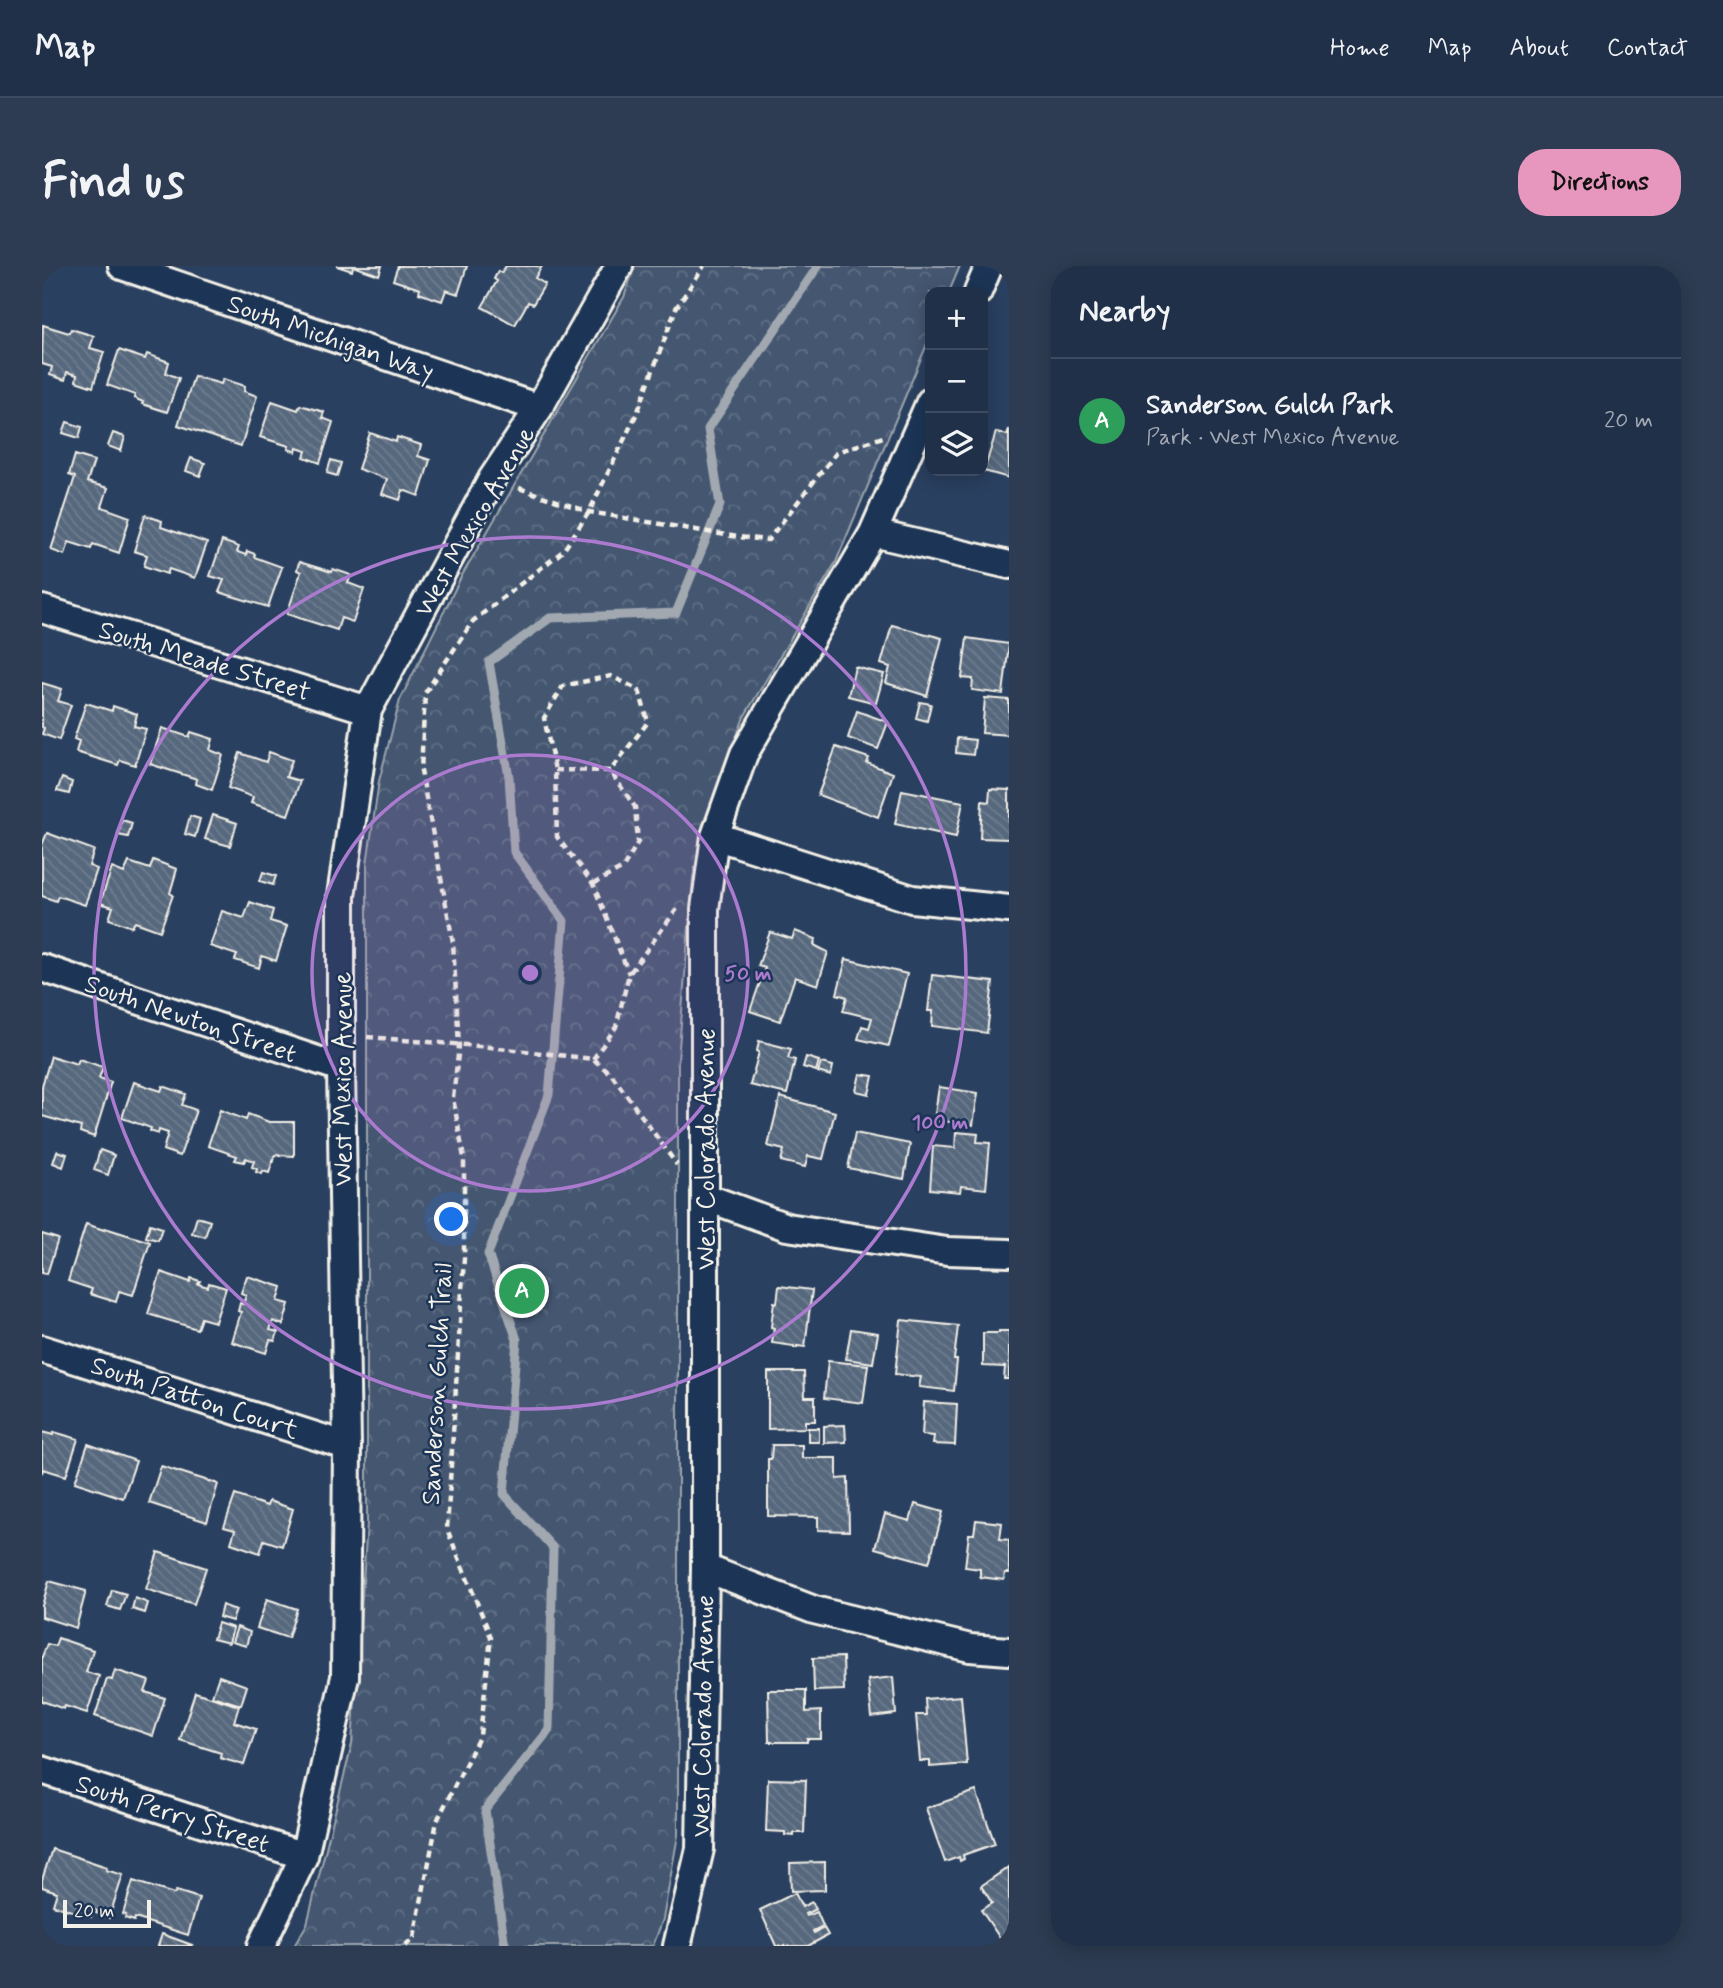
<!DOCTYPE html>
<meta charset="utf-8">
<style>
body{margin:0;font-family:Mynerve,sans-serif;background:#2d3c52;color:#f1f3f6}
.controls{position:absolute;right:21px;top:21px;display:grid;overflow:hidden;border-radius:14px;box-shadow:0 4px 18px #0003}
.controls button{width:63px;height:63px;display:grid;place-items:center;padding:0;border:0;border-bottom:2px solid #3d4b60;background:#203048;color:#f1f3f6;font:35px sans-serif}
.scale{position:absolute;left:21px;bottom:18px;width:88px;box-sizing:border-box;padding-left:7px;border:4px solid #f4f1e8;border-top:0;font-size:19px;line-height:24px;white-space:nowrap;color:#f4f1e8;-webkit-text-stroke:5px #1d3557;paint-order:stroke}
.you{position:absolute;left:410px;top:954px;width:24px;height:24px;margin:-18px;border:5px solid #fff;border-radius:50%;background:#1a73e8;box-shadow:0 0 0 10px #1a73e833}
.badge{display:grid;place-items:center;width:46px;height:46px;border-radius:50%;background:#e797bd;color:#fff;font-size:23px;font-weight:700}
.pin{position:absolute;translate:-50% -50%;border:4px solid #fff;box-shadow:0 2px 7px #0006}
.list{margin:0;padding:0;list-style:none}
h2{display:flex;justify-content:space-between;align-items:center;height:91px;margin:0;padding:0 28px;font-size:30px}
h2 small{font-size:23px;font-weight:400;color:#a2a9b4}
.list li{display:grid;grid-template-columns:46px 1fr auto;gap:21px;align-items:center;box-sizing:border-box;height:126px;padding:0 28px;border-top:2px solid #3d4b60}
.list b{display:block;font-size:26px;white-space:nowrap}
.list p{margin:0;font-size:23px;white-space:nowrap;color:#a2a9b4}
.list em{font-size:23px;font-style:normal;color:#a2a9b4}
.icon{flex:none;width:38px;height:38px;fill:none;stroke:currentColor;stroke-width:2;stroke-linecap:round;stroke-linejoin:round}
.map{position:relative;flex:none;width:967px;height:1680px;overflow:hidden;border-radius:28px}
header{display:flex;align-items:center;gap:42px;box-sizing:border-box;height:98px;padding:0 35px;background:#203048;border-bottom:2px solid #3d4b60}
header strong{font-size:33px}
nav{display:flex;gap:38px;margin-inline-start:auto;font-size:24px}
.intro{display:flex;align-items:center;justify-content:space-between;box-sizing:border-box;height:168px;padding:0 42px}
h1{margin:0;font-size:49px}
.button{padding:18px 32px;border-radius:28px;background:#e797bd;color:#111;font-size:24px;font-weight:700}
main{display:flex;gap:42px;padding:0 42px}
aside{flex:1;background:#203048;border-radius:28px;box-shadow:0 4px 18px #0003}
.map>svg:first-child{display:block}
.park{fill:url(#park-crowns);stroke:#9ca4ac;stroke-width:2}
.lines{fill:none;stroke-linecap:round;stroke-linejoin:round}
.stream{stroke:#a1a8b0;stroke-width:9}
.building{fill:url(#building-back-hatch);stroke:#f4f1e8;stroke-width:2}
.minor-casing{stroke:#f4f1e8;stroke-width:32}
.path{stroke:#f4f1e8;stroke-width:4.5;stroke-dasharray:7 5;stroke-linecap:butt}
.minor{stroke:#1d3557;stroke-width:26}
.ring{fill:none;stroke:#ab7bcf;stroke-width:3.5}
.labels{text-anchor:middle;stroke-width:5;stroke-linejoin:round;paint-order:stroke}
.street-label{font-size:26px;fill:#f4f1e8;stroke:#1d3557}
.centre{fill:#ab7bcf;stroke:#1d3557;stroke-width:3.5}
.ring-label{font-size:21px;text-anchor:middle;font-weight:bold;fill:#ab7bcf;stroke:#1d3557;stroke-width:5;stroke-linejoin:round;paint-order:stroke}
</style>
<header>
<strong>Map</strong>
<nav><a>Home</a><a>Map</a><a>About</a><a>Contact</a></nav>
</header>
<div class="intro"><h1>Find us</h1><a class="button">Directions</a></div>
<main>
<div class="map">
<svg width="967" height="1680" viewBox="0 0 967 1680">
<defs>
<pattern id="park-crowns" width="20" height="18" patternUnits="userSpaceOnUse" patternTransform="scale(1.75)"><rect width="20" height="18" fill="#445771"/><path d="M2 6a3 3 0 1 1 6 0M12 15a3 3 0 1 1 6 0" fill="none" stroke="#607085"/></pattern>
<pattern id="building-back-hatch" width="6" height="6" patternUnits="userSpaceOnUse" patternTransform="scale(1.75)"><rect width="6" height="6" fill="#56677d"/><path d="M-1 5l2 2M0 0l6 6M5-1l2 2" fill="none" stroke="#6f7d8f"/></pattern>
</defs>
<rect width="100%" height="100%" fill="#2a4060"/>
<filter id="ink" filterUnits="userSpaceOnUse"><feTurbulence type="fractalNoise" baseFrequency=".0143" numOctaves="2"/><feDisplacementMap in="SourceGraphic" scale="14" xChannelSelector="R" yChannelSelector="G"/><feConvolveMatrix kernelMatrix="1 2 1 2 8 2 1 2 1" color-interpolation-filters="sRGB"/></filter>
<g filter="url(#ink)">
<path class="park" d="M593,0H918L907,26H888V71L794,296L702,451L667,544L651,612L636,794V1569L621,1653L611,1680H252L265,1658L310,1478L325,1257V598L337,515L358,434L419,311L582,31Z"/>
<g class="lines">
<path class="stream" d="M463,1680L443,1544L507,1464L511,1282L462,1228L475,1074L446,988L507,829L522,655L472,586L467,511L447,396L508,352L634,347L678,239L666,163L776,0"/>
</g>
<path class="building" d="M295,0H340L337,9L311,0L310,5Z
M356,0H425L416,28L404,24L400,35L377,27L378,23L351,14Z
M464,0H500L493,12L503,18L491,38L486,36L473,59L440,41L455,15L452,13L456,5L459,7Z
M1,59L27,67L29,63L52,70L48,82L62,86L51,121L34,115L35,109L25,106L23,114L8,109L10,101L0,98Z
M77,84L103,93L105,88L127,96L124,107L137,112L125,146L100,138L101,136L92,132L93,129L65,119Z
M152,110L179,118L181,113L203,120L202,125L215,130L199,180L136,159Z
M230,135L256,144L258,139L282,146L280,152L291,156L278,197L262,191L264,185L255,182L254,186L246,183L247,180L218,171Z
M25,156L40,161L37,172L21,167Z
M967,163V212L942,205L954,166L965,169Z
M71,167L83,171L79,185L66,180Z
M328,167L354,176L355,171L379,179L376,190L388,194L377,230L361,224L358,234L340,228L345,213L316,203Z
M33,189L52,195L45,216L66,222L60,241L88,251L77,287L51,278L49,283L27,276L23,289L9,284L33,211L27,209Z
M149,192L163,197L158,210L144,205Z
M289,194L299,197L295,210L285,207Z
M103,249L120,255L119,261L165,277L153,312L127,303L125,308L102,300L105,289L92,285Z
M180,275L197,281L195,286L204,289L205,285L213,288L212,291L240,301L226,341L177,326L182,314L168,310Z
M257,296L290,306L291,303L309,309L306,317L322,323L311,356L299,352L295,364L245,348L259,306L255,304Z
M850,359L900,372L885,430L844,417L848,401L839,398Z
M925,372L967,378L961,428L930,424L931,413L920,412Z
M813,401L842,408L834,437L806,430Z
M0,417L20,423L16,435L29,439L17,474L0,468L2,462L0,461Z
M943,432L967,434V469L940,467Z
M878,436L889,438L885,455L874,452Z
M44,437L70,445L71,440L95,448L92,460L104,463L93,499L78,494L76,499L34,486L37,475L32,473Z
M815,445L846,456L836,483L806,472Z
M120,462L147,471L149,466L171,473L168,484L181,489L170,524L154,518L155,513L108,498Z
M915,472L933,474L931,489L914,487Z
M794,481L827,492L825,497L851,507L836,551L776,529Z
M227,486L250,494L244,511L258,515L246,549L209,537L211,531L186,522L198,487L224,496Z
M20,512L30,516L27,528L15,525Z
M948,523L967,524V573L938,572L940,535L947,536Z
M860,524L921,536L914,571L853,558Z
M171,549L195,557L188,580L163,573Z
M148,550L158,553L153,571L143,568Z
M80,554L90,557L86,571L76,569Z
M5,567L52,584L47,600L55,603L43,639L16,630L14,635L0,630V579Z
M111,594L135,603L128,627L131,629L118,665L93,656L90,661L67,653L71,641L58,637L70,602L82,607L87,596L108,603Z
M221,606L234,610L231,619L218,615Z
M208,636L231,644L228,655L245,660L234,695L220,690L217,702L193,694L195,689L168,680L180,645L202,652Z
M753,665L774,673L772,679L786,686L776,719L753,711L738,755L708,745L723,702L716,700L728,666L750,673Z
M804,693L865,708L847,780L816,773L820,760L827,762L830,752L801,745L805,731L795,728Z
M890,709L951,716L945,767L890,760L891,745H886Z
M717,775L749,783L746,792L753,794L745,828L708,819L717,786L715,785Z
M9,790L35,798L37,793L61,801L57,812L69,816L52,871L38,866L39,861L0,850V820Z
M764,791L777,795L774,805L761,801Z
M779,797L791,800L789,810L776,806Z
M818,808L831,810L827,828L814,825Z
M92,816L119,825L121,820L144,828L140,839L154,844L138,890L121,884L126,867L117,864L116,868L108,865L109,862L80,852Z
M897,821L936,827L931,859L892,854Z
M738,831L793,846L781,893L766,890L763,901L739,895L742,884L726,880Z
M178,844L204,854L206,848L227,856H252V890L233,889L227,907L221,905L220,908L214,906L215,903L210,901L212,895L204,892L202,896L193,894L195,890L166,880Z
M914,866L936,868L935,876L948,877L944,923L919,920L918,926L888,923L891,880L913,882Z
M813,867L868,878L862,913L806,902Z
M58,884L72,889L66,909L52,904Z
M15,885L25,888L21,901L11,897Z
M155,951L168,955L163,971L150,967Z
M44,958L62,964L63,962L108,976L91,1029L77,1025L74,1036L48,1028L50,1023L26,1015Z
M108,958L120,962L116,974L104,971Z
M0,968L16,973L5,1008L0,1007Z
M119,1006L148,1016L149,1012L158,1015L156,1018L166,1021L167,1017L184,1022L173,1056L159,1052L155,1063L106,1048Z
M205,1010L240,1021L236,1035L247,1038L241,1059L231,1055L228,1064L236,1066L233,1075L228,1074L224,1087L190,1076L199,1046L196,1045L198,1037L201,1038L204,1029L199,1027Z
M737,1020L770,1024L763,1081L755,1080V1082H752V1080L730,1077L732,1062L729,1061L732,1036L735,1037Z
M859,1054L916,1060L912,1094H915L912,1125L877,1121L879,1111L853,1108Z
M809,1063L836,1067L831,1097L804,1093Z
M957,1065H967V1113H962L963,1101L941,1100V1067H957Z
M786,1095L826,1099L821,1137L782,1132Z
M726,1106H762L763,1131H773V1155H763V1162L726,1163Z
M882,1136L915,1138L913,1179L891,1178L892,1170L880,1169Z
M803,1159L804,1176L782,1177V1160Z
M766,1162H777V1176H766Z
M0,1166L11,1169L12,1166L36,1173L24,1210L1,1203L0,1207Z
M46,1178L94,1195L81,1232L33,1216Z
M730,1179H760V1192H795V1213L806,1212L807,1265L776,1264V1251L726,1250V1193H729Z
M119,1200L176,1218L165,1256L107,1237Z
M193,1229L225,1240L227,1235L251,1243L240,1280L222,1274L218,1287L189,1277L193,1264L182,1261Z
M873,1238L901,1246L887,1297L833,1282L843,1248L868,1255Z
M934,1254L960,1257L958,1273L967,1274V1307H963L962,1314L938,1311V1303L923,1301L927,1268H932Z
M116,1286L164,1302L152,1338L104,1323Z
M7,1315L44,1325L34,1362L0,1351V1340Z
M70,1324L84,1328L78,1344L65,1340Z
M93,1332L106,1337L103,1347L90,1343Z
M225,1333L255,1343L246,1372L215,1362Z
M180,1339L194,1344L190,1355L177,1351Z
M176,1357L191,1362L187,1377L171,1373Z
M195,1361L208,1366L204,1380L190,1376Z
M16,1372L51,1384L44,1406L57,1410L45,1447L23,1440L22,1443L0,1435V1391L5,1378L13,1380Z
M801,1391L802,1424L772,1425L771,1392Z
M73,1404L107,1415L103,1426L123,1432L111,1470L53,1450L65,1413L70,1414Z
M177,1410L205,1420L199,1439L170,1430Z
M851,1411L854,1448L830,1451L826,1414Z
M726,1424H764V1446L779,1445V1473H765V1476H727Z
M153,1426L197,1440L192,1456L214,1463L202,1499L178,1492L179,1487L138,1474Z
M919,1430L925,1498L888,1501V1495H878L874,1449H884L883,1433Z
M726,1513L764,1514L762,1567H752V1570L743,1569V1566L724,1565Z
M934,1525L953,1578L921,1589L922,1593L918,1595L917,1591L903,1596L884,1542Z
M10,1583L65,1601L64,1604L81,1609L67,1652L54,1647L55,1645L51,1643L49,1651L11,1639L15,1626L0,1621V1614Z
M783,1596V1624L749,1625L748,1597Z
M967,1601V1674L962,1678L939,1644L950,1637L939,1620Z
M91,1615L132,1628L134,1625L157,1632L146,1669L93,1652L92,1655L83,1652L84,1649L81,1648Z
M753,1627L760,1641L770,1636L774,1643L763,1648L764,1650L775,1646L781,1660L771,1665L772,1667L782,1662L786,1669L766,1680H734L718,1644Z
M120,1668L150,1679L149,1680H116Z"/>
<g class="lines">
<defs>
<path id="minor" d="M80,0L497,142
M936,26L947,0
M831,267L967,299
M0,343L326,444
M673,570L870,633L967,643
M0,702L299,802
M663,931L745,961L905,985L967,987
M0,1083L305,1180
M663,1302L772,1344L928,1382L967,1385
M0,1504L262,1590
M219,1680L262,1590L303,1411L305,1180L299,802V630L326,444L450,213L497,142L577,0
M635,1680L658,1583L663,1302V643L673,570L702,488L831,267L888,136"/>
</defs>
<use href="#minor" class="minor-casing"/>
<path class="path" d="M477,222L547,246L696,271L726,274L795,186L844,170
M513,504L568,505L606,456L597,424L569,410L521,420L502,452L513,504L515,571L551,618L587,708
M551,618L581,602L596,576L593,541L568,505
M325,771L448,781L551,793L570,809L635,899
M551,793L574,761L587,708L635,643
M363,1680L372,1672L395,1555L438,1469L449,1371L405,1263L422,992V892L411,832L417,780L411,676L379,505L383,427L431,355L521,285L547,246L596,145L634,42L662,0"/>
<use href="#minor" class="minor"/>
</g>
</g>
<circle cx="488" cy="707" r="218" fill="#ab7bcf" fill-opacity=".12"/>
<g class="ring">
<circle cx="488" cy="707" r="218"/>
<circle cx="488" cy="707" r="436"/>
</g>
<g class="labels">
<g class="street-label">
<text transform="translate(289 71) rotate(19)" y="9">South Michigan Way</text>
<text transform="translate(432 255) rotate(-60)" y="9">West Mexico Avenue</text>
<text transform="translate(163 394) rotate(17)" y="9">South Meade Street</text>
<text transform="translate(149 752) rotate(19)" y="9">South Newton Street</text>
<text transform="translate(300 813) rotate(-90)" y="9">West Mexico Avenue</text>
<text transform="translate(663 883) rotate(-90)" y="9">West Colorado Avenue</text>
<text transform="translate(394 1118) rotate(-87)" y="9">Sanderson Gulch Trail</text>
<text transform="translate(153 1131) rotate(18)" y="9">South Patton Court</text>
<text transform="translate(660 1450) rotate(-89)" y="9">West Colorado Avenue</text>
<text transform="translate(131 1547) rotate(18)" y="9">South Perry Street</text>
</g>
</g>
<circle cx="488" cy="707" r="10" class="centre"/>
<g class="ring-label">
<text x="706" y="714">50 m</text>
<text x="898" y="863">100 m</text>
</g>
</svg>
<div class="controls">
<button>+</button>
<button>−</button>
<button><svg class="icon" aria-label="layers" viewBox="0 0 24 24"><path d="M12 4l9 5-9 5-9-5zM3 14l9 5 9-5"/></svg></button>
</div>
<div class="scale">20 m</div>
<div class="you"></div>
<div class="pin badge" style="left:480px;top:1025px;background:#2e9e5b">A</div>
</div>
<aside>
<h2>Nearby<small></small></h2>
<ul class="list">
<li><span class="badge" style="background:#2e9e5b">A</span><div><b>Sanderson Gulch Park</b><p>Park · West Mexico Avenue</p></div><em>20 m</em></li>
</ul>
</aside>
</main>
